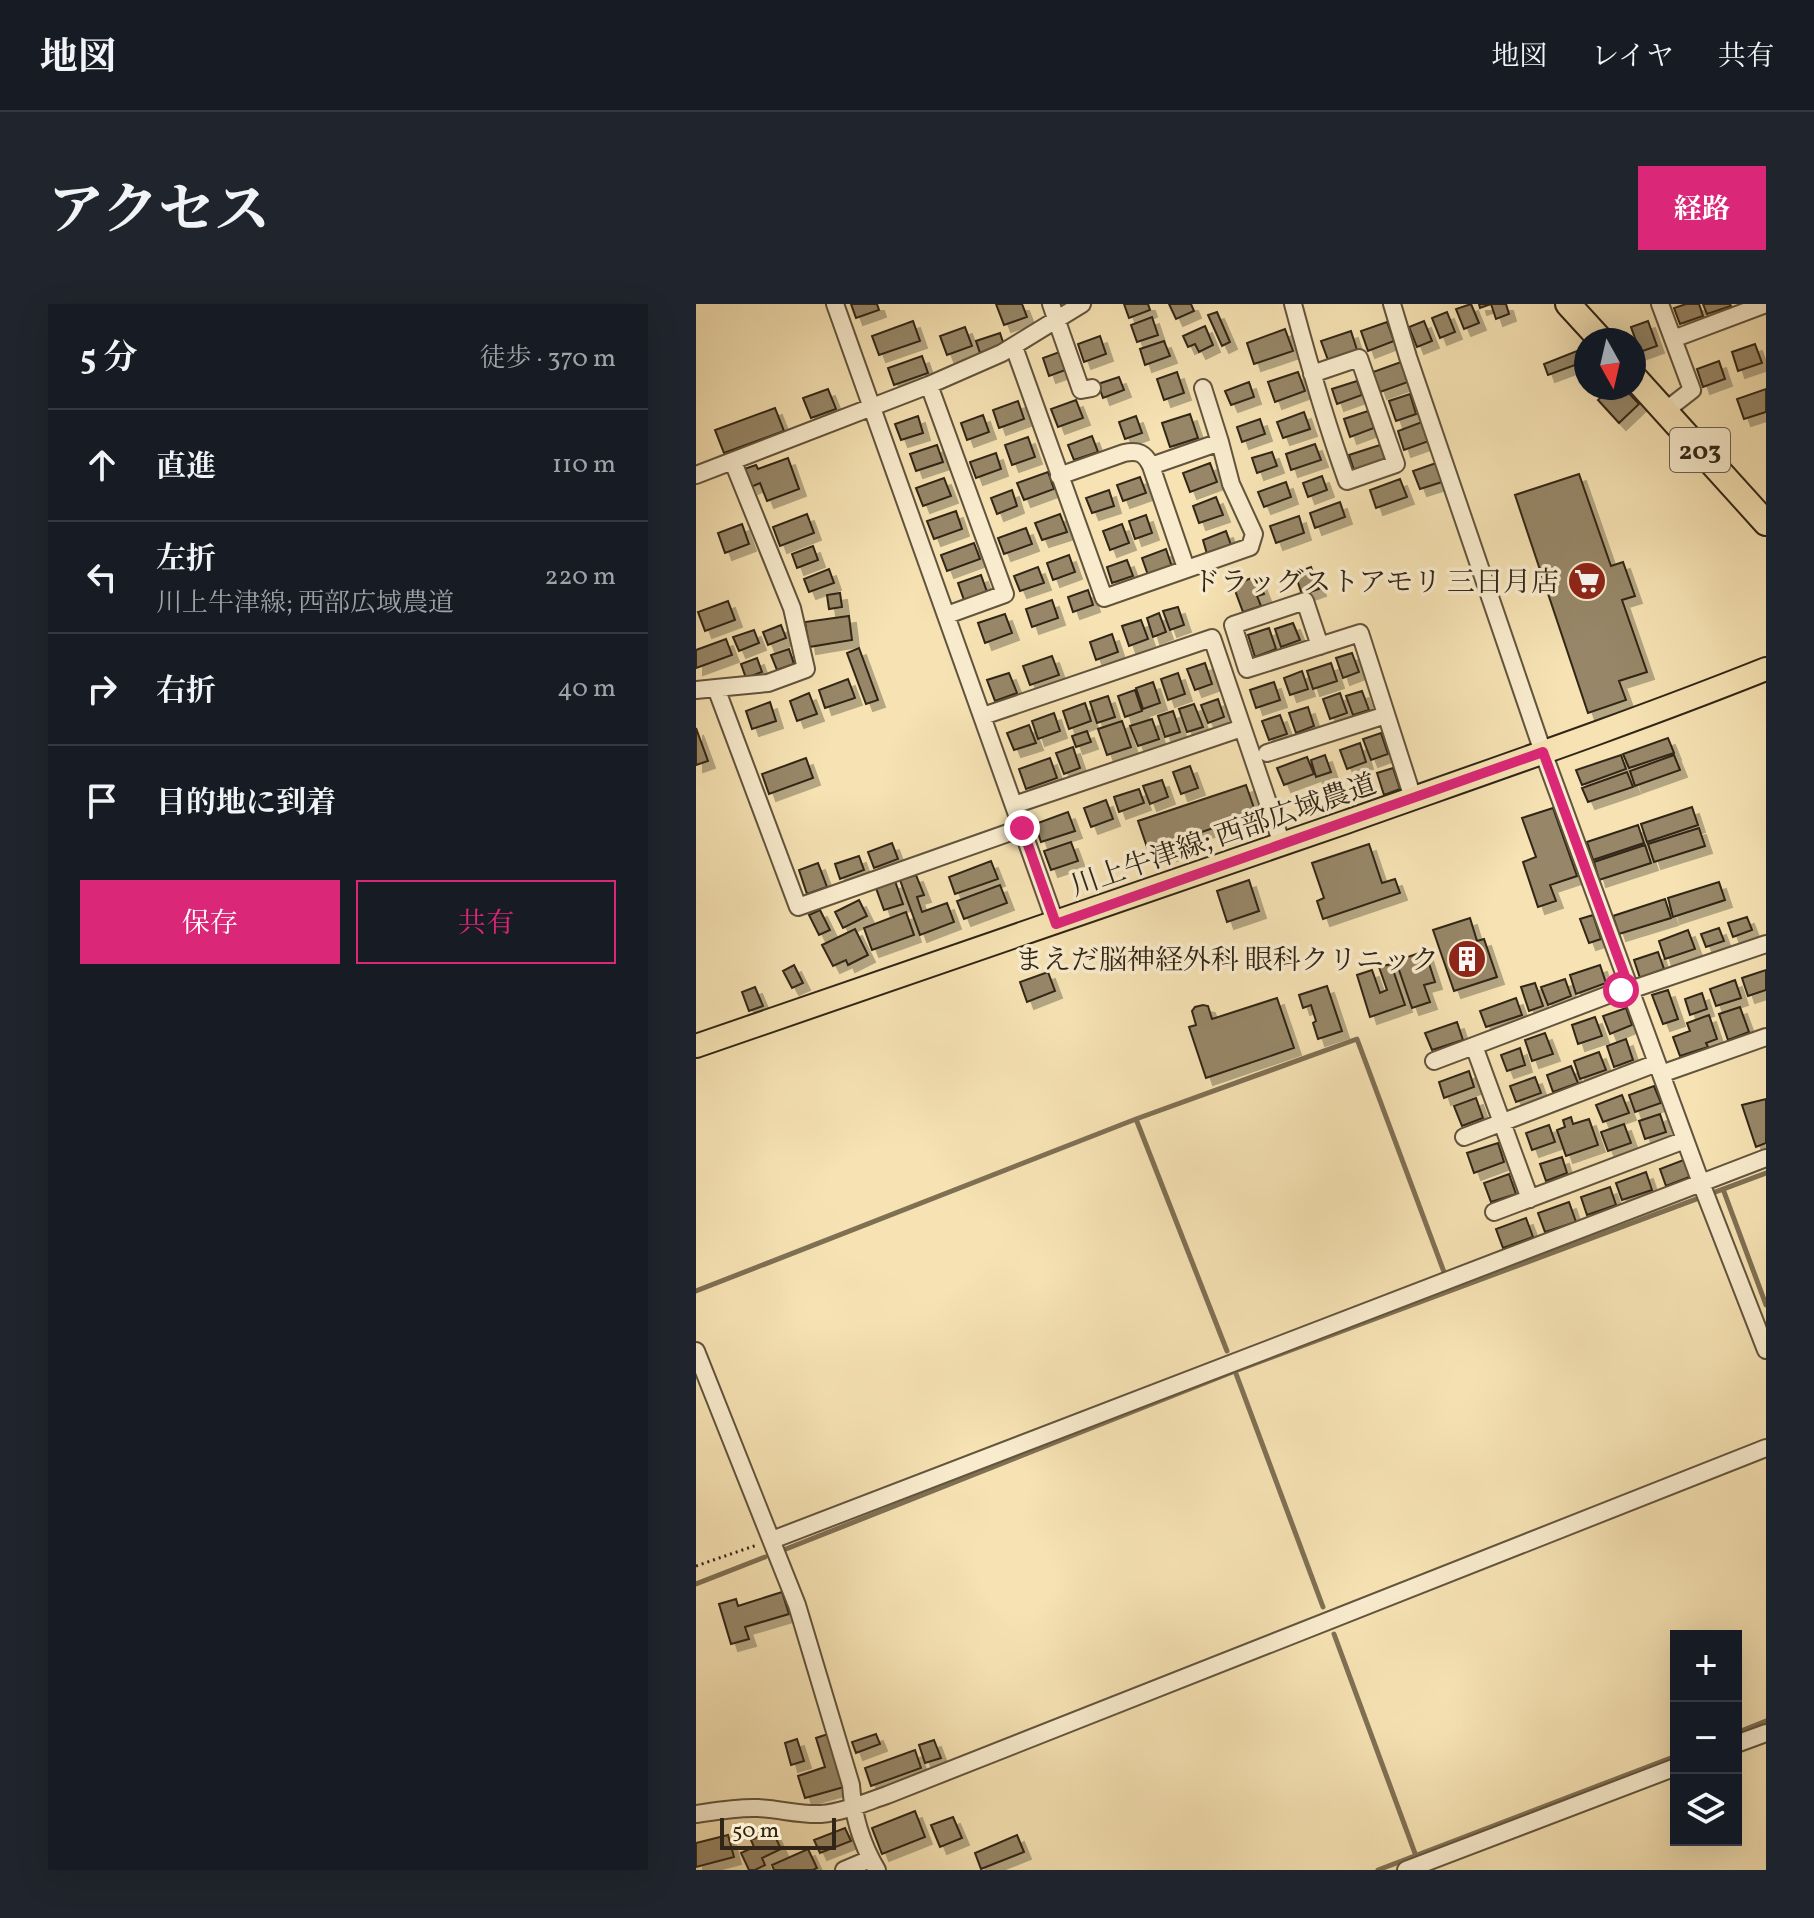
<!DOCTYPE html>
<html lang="ja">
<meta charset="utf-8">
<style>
body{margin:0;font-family:Vollkorn,"Noto Serif JP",serif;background:#20242c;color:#f1f3f6}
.controls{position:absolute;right:24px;bottom:24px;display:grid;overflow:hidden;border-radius:0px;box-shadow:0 8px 32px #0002}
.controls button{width:72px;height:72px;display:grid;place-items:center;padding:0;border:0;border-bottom:2px solid #363941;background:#171b24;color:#f1f3f6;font:40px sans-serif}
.compass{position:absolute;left:878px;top:24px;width:72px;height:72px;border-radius:50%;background:#171b24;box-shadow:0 8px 32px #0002;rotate:172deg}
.scale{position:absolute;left:24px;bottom:20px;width:116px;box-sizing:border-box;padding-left:8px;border:4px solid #302516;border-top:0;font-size:22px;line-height:28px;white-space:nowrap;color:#302516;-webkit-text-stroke:6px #f9ecce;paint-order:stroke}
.stop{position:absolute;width:24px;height:24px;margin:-18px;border:6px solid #db2777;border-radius:50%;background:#fff}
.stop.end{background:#db2777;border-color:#fff;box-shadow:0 2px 8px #0008}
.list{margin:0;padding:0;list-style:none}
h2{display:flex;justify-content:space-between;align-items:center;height:104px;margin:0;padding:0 32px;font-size:34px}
h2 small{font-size:26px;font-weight:400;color:#9ea1a6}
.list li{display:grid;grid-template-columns:52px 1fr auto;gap:24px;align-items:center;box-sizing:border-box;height:112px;padding:0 32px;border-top:2px solid #363941}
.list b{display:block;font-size:30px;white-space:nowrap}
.list p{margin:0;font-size:26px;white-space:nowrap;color:#9ea1a6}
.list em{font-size:26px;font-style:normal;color:#9ea1a6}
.actions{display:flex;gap:16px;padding:24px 32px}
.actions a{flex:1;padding:18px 0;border:2px solid #db2777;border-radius:0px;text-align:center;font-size:28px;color:#db2777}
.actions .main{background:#db2777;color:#fff}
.icon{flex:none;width:44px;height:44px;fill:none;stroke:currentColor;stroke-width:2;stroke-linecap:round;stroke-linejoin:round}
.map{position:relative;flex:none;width:1070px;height:1566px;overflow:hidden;border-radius:0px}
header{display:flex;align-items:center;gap:48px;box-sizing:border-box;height:112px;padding:0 40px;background:#171b24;border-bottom:2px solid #363941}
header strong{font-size:38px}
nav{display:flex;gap:44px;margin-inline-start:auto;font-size:28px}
.intro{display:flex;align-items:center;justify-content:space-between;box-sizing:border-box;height:192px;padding:0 48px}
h1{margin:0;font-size:56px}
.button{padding:20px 36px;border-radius:0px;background:#db2777;color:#fff;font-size:28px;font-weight:700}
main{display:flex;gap:48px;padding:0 48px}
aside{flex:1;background:#171b24;border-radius:0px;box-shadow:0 8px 32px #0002}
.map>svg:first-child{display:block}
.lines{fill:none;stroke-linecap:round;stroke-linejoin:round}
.stream{stroke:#7f7054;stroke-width:5}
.building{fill:#978768;stroke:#302516;stroke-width:2;filter:url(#shadow)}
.minor-casing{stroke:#62543d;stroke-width:20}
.major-casing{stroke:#302516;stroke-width:26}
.highway-casing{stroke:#302516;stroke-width:28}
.path{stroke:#302516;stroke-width:3;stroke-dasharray:2 4;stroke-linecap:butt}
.minor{stroke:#f9ecce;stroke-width:16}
.major{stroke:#f6e2b3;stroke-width:22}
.highway{stroke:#f6e2b3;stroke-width:24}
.route{stroke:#db2777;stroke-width:10}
.labels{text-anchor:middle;stroke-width:7;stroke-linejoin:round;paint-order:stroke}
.shield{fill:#f9ecce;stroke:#6c614d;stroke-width:2}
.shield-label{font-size:26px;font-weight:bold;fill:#302516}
.poi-label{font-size:28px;fill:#302516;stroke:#f9ecce;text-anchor:end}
.street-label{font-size:28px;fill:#302516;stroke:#f9ecce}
</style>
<header>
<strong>地図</strong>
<nav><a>地図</a><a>レイヤ</a><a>共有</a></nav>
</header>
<div class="intro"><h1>アクセス</h1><a class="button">経路</a></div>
<main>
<aside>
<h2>5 分<small>徒歩 · 370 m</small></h2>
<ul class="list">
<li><svg class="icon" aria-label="ahead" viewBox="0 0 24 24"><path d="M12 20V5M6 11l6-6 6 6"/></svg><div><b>直進</b></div><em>110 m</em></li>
<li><svg class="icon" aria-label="left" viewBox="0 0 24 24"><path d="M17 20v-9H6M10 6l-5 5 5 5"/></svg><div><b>左折</b><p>川上牛津線; 西部広域農道</p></div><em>220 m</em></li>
<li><svg class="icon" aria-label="right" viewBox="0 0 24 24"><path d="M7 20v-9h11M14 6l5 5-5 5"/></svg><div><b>右折</b></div><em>40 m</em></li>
<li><svg class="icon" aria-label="arrive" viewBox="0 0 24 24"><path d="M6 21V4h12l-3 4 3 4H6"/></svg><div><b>目的地に到着</b></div></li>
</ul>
<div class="actions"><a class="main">保存</a><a>共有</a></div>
</aside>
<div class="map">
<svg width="1070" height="1566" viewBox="0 0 1070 1566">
<defs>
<filter id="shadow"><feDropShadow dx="7" dy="7" stdDeviation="0" flood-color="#0004"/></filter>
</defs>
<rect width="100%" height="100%" fill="#f6e2b3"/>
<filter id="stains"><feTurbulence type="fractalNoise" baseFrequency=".0025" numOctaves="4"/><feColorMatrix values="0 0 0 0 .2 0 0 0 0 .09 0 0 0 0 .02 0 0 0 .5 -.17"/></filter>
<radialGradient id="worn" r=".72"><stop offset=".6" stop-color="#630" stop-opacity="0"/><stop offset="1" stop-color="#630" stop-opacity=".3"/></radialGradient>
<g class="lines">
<path class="stream" d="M440,815L531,1047
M1027,885L1070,1001
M0,987L440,815L661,735L748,968
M539,1067L627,1303
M90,1245L539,1067L1070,869
M0,1280L69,1253
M638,1330L720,1552
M1040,1429L1070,1417
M682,1566L980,1452"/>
</g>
<path class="building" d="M155,0H181L183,6L160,14Z
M300,0H326L331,13L308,21Z
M428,0H452L454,6L433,14Z
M473,0H495L498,7L480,15Z
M775,0L783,19L768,25L760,5Z
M783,0H810L813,10L800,15L795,0L784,4Z
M990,0H1003L1007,12L984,20L978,4Z
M1007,0H1034L1035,2L1011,10Z
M521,8L534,38L526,42L512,11Z
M751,8L759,28L744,34L736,14Z
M456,13L462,31L441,38L435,21Z
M217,17L224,37L183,51L176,32Z
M728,17L736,37L721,43L713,23Z
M952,17L961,42L944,48L935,23Z
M691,18L698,37L672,47L665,27Z
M509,22L517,41L503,48L499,40L492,43L487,32Z
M269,23L276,42L251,51L244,32Z
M589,25L597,47L558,60L551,39Z
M655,27L661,46L632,56L625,37Z
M304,29L308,41L284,49L280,37Z
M404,32L410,50L388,58L382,40Z
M468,37L474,52L449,61L444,45Z
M1059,40L1066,59L1042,67L1036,48Z
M886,45L890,57L852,71L848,60Z
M369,46L375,64L353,72L347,54Z
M226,52L232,69L198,81L192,64Z
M1023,57L1029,75L1007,83L1001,65Z
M705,58L712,78L684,88L677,68Z
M481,68L488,89L468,96L461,75Z
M602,68L609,87L579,98L572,78Z
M423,73L428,86L407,94L402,80Z
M661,77L666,91L641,100L636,85Z
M553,78L558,93L535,101L529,87Z
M915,84H928L943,100L923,119L902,96Z
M132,85L140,105L115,114L107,94Z
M1070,85V108L1048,115L1041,95Z
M714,90L720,110L700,117L693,97Z
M380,96L387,114L362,123L355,105Z
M322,97L328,115L303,124L297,106Z
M79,104L88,127L28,149L19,126Z
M672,107L678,124L654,133L648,115Z
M608,108L614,125L587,134L581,118Z
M494,110L502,134L474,143L466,119Z
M287,111L293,128L271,136L265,119Z
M222,112L227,129L205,136L199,120Z
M440,112L446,129L429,135L423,118Z
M564,115L569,130L546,138L541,123Z
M726,118L733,137L708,146L702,127Z
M396,132L402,148L378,156L372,141Z
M332,133L339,153L316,161L309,141Z
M619,140L625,156L595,166L590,150Z
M241,141L247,158L220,167L214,150Z
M684,141L689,155L658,166L653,151Z
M576,148L581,162L561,169L556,154Z
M300,149L305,165L280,174L274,158Z
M92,154L103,185L71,197L64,179L55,183L48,165L60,161L62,165Z
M514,159L521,178L494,188L487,169Z
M740,159L746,178L724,185L717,167Z
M352,168L358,185L328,196L321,179Z
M883,170L915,262L927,258L939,292L926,296L951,368L923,377L930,396L892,409L819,191Z
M626,172L631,186L612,193L607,179Z
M444,173L450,189L427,197L421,181Z
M248,174L255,192L227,202L220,184Z
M704,175L711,193L680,204L674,186Z
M590,178L595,193L568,203L562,188Z
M316,186L321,202L301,210L295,194Z
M413,186L418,202L396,209L390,194Z
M520,193L527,211L503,219L497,202Z
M644,198L649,213L619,224L614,209Z
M260,207L266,225L238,235L231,217Z
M111,210L118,229L84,242L77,223Z
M364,210L371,228L346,236L339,219Z
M450,211L456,229L439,235L433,217Z
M603,212L608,229L580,239L574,222Z
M46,220L53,240L29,249L22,229Z
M426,220L433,239L414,246L407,227Z
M330,224L336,240L308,250L302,234Z
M530,227L535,241L511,250L507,236Z
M278,239L284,255L251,267L245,251Z
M117,242L122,256L101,264L96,250Z
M470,245L476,263L452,271L446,254Z
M373,251L379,268L357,276L351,259Z
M431,256L437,272L416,279L411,263Z
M342,263L348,279L324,287L318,272Z
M615,263L623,285L606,291L599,269Z
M133,265L138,279L113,288L108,275Z
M285,271L291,288L268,296L262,279Z
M561,272L568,290L561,292L565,302L547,308L537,281Z
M392,286L397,301L377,308L372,293Z
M144,289L146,303L133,305L131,291Z
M356,296L362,314L336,323L330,305Z
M32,297L39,316L9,327L2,308Z
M482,303L488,321L474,326L467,307Z
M463,309L470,328L457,333L451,314Z
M309,310L316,329L289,339L282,319Z
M153,312L156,336L113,343L109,318Z
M445,316L452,335L433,342L426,322Z
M597,319L604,336L585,343L579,325Z
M85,321L90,334L72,341L67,328Z
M573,324L580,345L559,353L552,331Z
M58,326L63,339L43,347L37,333Z
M416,330L422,348L400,356L394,338Z
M30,335L36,351L0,364V346Z
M163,344L182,396L170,400L151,349Z
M93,345L98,360L81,366L75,351Z
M656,349L663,368L647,374L640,354Z
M356,352L363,371L334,381L327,362Z
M61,354L66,368L50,374L45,360Z
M509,359L516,380L499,386L491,365Z
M635,359L641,377L617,385L611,367Z
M606,367L612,385L594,391L588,374Z
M313,369L321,389L299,397L291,376Z
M482,369L489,390L472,396L465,375Z
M152,375L159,394L129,404L123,386Z
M457,378L464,399L447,405L440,384Z
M578,378L584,396L560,404L554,386Z
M439,386L446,407L429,413L422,392Z
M666,387L673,406L657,411L650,392Z
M113,389L121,410L101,417L94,397Z
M644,389L651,409L634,415L627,395Z
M412,392L419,413L401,419L394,398Z
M522,395L528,413L512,419L505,401Z
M74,398L80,417L56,425L50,407Z
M389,399L395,417L373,425L367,407Z
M498,400L507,423L491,428L483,405Z
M612,403L618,422L600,429L593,409Z
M477,407L484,428L469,433L462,412Z
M358,409L364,427L342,435L336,417Z
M584,411L591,430L573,436L566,417Z
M456,415L463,435L442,442L434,422Z
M426,417L435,443L411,451L402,425Z
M333,421L340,439L318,446L311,429Z
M0,424L12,457L0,461Z
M391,427L395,438L380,443L376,432Z
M685,429L692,450L675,456L667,435Z
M972,434L978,449L933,464L927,450Z
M664,439L670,458L651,465L644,446Z
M377,443L384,464L368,470L360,449Z
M629,451L635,468L620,473L615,456Z
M925,451L930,465L886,481L880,466Z
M978,451L984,466L939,482L934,467Z
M611,453L618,470L588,481L581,464Z
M110,454L117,474L73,490L66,470Z
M354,454L361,474L330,485L323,465Z
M494,462L502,484L485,490L477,468Z
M697,464L704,485L688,491L681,469Z
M931,468L937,483L892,498L886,484Z
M466,476L472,493L454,500L447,482Z
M550,481L559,507L555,508L556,511L546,514L550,524L538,528L535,518L476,538L480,548L474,550L470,540L456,545L455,542L451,543L442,517Z
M443,485L448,499L423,508L418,493Z
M410,496L417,515L395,523L388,504Z
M996,503L1002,521L951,538L945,520Z
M857,504L881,572L854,581L860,597L842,603L827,558L840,553L826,514Z
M372,508L379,527L345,538L339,520Z
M942,521L948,539L897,556L891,538Z
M1003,524L1009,542L958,558L952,540Z
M375,538L382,557L355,566L348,547Z
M196,539L202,555L178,564L172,548Z
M673,540L686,579L699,575L704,589L627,615L621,597L628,594L616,559Z
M949,541L955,559L903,576L898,558Z
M163,552L168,566L144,575L139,560Z
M295,557L302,575L259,590L253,573Z
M122,559L131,583L111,590L103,566Z
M220,571L228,591L221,593L226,608L251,599L258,618L224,631L204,576Z
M553,576L563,607L531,618L521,587Z
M199,577L207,600L188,606L180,584Z
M1023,578L1029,596L977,613L972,594Z
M304,581L311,599L268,615L261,597Z
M969,595L975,614L923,630L917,612Z
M163,596L171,612L147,624L139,608Z
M124,606L134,626L123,631L113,611Z
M210,608L218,631L176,646L168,624Z
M897,611L905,635L893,639L884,615Z
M1051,613L1056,626L1037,633L1032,619Z
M774,614L781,637L788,635L801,673L758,687L737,626Z
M1023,624L1028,637L1010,643L1005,630Z
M159,625L172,651L152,661L150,656L137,662L126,641Z
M992,626L999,645L969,655L963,637Z
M729,647L739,678L728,681L734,698L716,704L700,657Z
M962,648L968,665L944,674L938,656Z
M695,660L709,701L674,713L661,671L676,666L684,689L691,686L683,663Z
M98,661L107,679L96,684L87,667Z
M904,661L910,679L880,690L874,671Z
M1070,666V686L1052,692L1046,674Z
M352,668L359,687L331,698L324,678Z
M869,675L875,692L852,701L845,683Z
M1039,676L1045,694L1020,702L1014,685Z
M839,679L847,702L833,707L825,683Z
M631,682L646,727L622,735L617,719L620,717L615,701L607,704L603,691Z
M59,683L67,702L53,707L46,688Z
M972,686L982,715L967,720L956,691Z
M1006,689L1011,705L994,711L989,695Z
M581,694L598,744L510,774L493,723L500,721L496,707L499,703L507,701L512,702L516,715Z
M820,694L826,711L790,723L784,707Z
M1044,703L1053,728L1032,736L1023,710Z
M930,704L936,721L914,730L907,712Z
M1013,711L1021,735L1010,739L1012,743L984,752L977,733L994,727L991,719Z
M899,713L906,732L882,740L876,721Z
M761,718L767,736L736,746L729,729Z
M849,729L857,750L836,757L829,736Z
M930,735L937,756L918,763L911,742Z
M824,744L829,761L811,767L805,751Z
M903,748L910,766L884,775L878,757Z
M875,762L882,779L857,788L851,771Z
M773,767L778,783L748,794L743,778Z
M839,773L845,789L820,798L814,782Z
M958,782L965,799L939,808L933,791Z
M926,791L933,809L907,818L900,801Z
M780,794L787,814L766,822L758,802Z
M1070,795V839L1060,843L1046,801Z
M964,810L970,828L949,835L943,817Z
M875,813L877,820L893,815L902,841L870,852L861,826L869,823L867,816Z
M928,820L935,839L912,847L905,828Z
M853,821L859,838L836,846L830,829Z
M802,839L808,858L778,869L771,849Z
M866,853L871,869L850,877L844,860Z
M990,855L996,872L970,882L964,865Z
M950,868L956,886L926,896L920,879Z
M813,870L820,890L795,898L788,879Z
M914,883L920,901L891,911L885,893Z
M873,898L880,918L849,928L842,909Z
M830,914L837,933L807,944L800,925Z
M86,1288L93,1310L49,1323L53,1335L35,1340L23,1300L40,1295L42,1302Z
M132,1430L148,1483L109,1494L102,1472L129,1463L120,1434Z
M180,1430L184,1440L160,1449L156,1438Z
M101,1435L108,1457L95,1461L89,1439Z
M238,1436L245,1454L229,1459L223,1441Z
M219,1446L225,1464L175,1482L169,1464Z
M219,1507L229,1533L186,1550L176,1524Z
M257,1513L266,1534L244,1543L235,1521Z
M149,1524L155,1537L124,1549L118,1536Z
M76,1526L85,1545L66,1554L69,1561L59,1566H53L45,1549L58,1543L55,1536Z
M32,1531L38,1553L0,1563V1539Z
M321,1531L328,1548L285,1565L279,1549Z
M112,1545L121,1564L117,1566H78L76,1561Z"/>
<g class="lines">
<defs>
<path id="minor" d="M139,0L360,620
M355,0L385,86L396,84
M597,0C613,60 630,119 651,177L700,160L663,54L616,70
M696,0L712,53L847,448L1005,879L1070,1046
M964,0L996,86L969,107
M977,35L1070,0
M318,43L408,294L554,243L558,230L535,180L524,138L507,84
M233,81L309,290L251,311
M455,162L524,138
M0,171L233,81L306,49L386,0
M363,172L428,149C442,146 449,149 455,162L490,264
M624,342L609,297L537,321L551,365L664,329L717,494
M20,384L72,379L110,365L96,304L37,158
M0,386L20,384L102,603L326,524
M287,412L516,334L586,540
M571,449L690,411
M318,501L546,424
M778,742L834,895
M738,757L925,686H934L1070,640
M965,770L1070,733
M768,833L961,759
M798,908L989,836
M0,1047L101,1301L155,1481C157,1510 166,1541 181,1566
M76,1236L1070,854
M1040,1440L1070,1429
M0,1510C20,1507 42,1503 62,1504C84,1505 103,1511 125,1510C148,1508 170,1498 191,1491L1070,1144
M148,1566L174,1555
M710,1566L980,1463"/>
<path id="major" d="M0,742C217,668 434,594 650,518C791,468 932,420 1070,365"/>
<path id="highway" d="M872,0L905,36
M938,73L1070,219"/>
</defs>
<use href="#minor" class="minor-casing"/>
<use href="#major" class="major-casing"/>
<use href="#highway" class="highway-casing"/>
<path class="path" d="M0,1262L61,1241"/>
<use href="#minor" class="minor"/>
<use href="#major" class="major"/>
<use href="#highway" class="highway"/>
</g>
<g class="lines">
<path class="route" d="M326,524L360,620L847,448L934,686H925"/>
</g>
<defs>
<symbol id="supermarket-disc" viewBox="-11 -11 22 22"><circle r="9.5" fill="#8f2418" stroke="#f9ecce"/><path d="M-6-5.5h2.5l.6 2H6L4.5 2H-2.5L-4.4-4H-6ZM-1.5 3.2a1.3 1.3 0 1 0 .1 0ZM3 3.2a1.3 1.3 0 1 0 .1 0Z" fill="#fff"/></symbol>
<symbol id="building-disc" viewBox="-11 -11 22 22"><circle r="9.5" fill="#8f2418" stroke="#f9ecce"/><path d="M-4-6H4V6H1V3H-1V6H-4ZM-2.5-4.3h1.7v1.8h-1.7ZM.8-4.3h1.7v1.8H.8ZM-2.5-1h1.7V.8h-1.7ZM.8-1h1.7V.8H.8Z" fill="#fff"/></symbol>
</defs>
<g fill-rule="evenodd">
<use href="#supermarket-disc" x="869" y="255" width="44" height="44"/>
<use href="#building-disc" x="749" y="633" width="44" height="44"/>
</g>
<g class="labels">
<rect class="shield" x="974" y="124" width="60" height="44" rx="6"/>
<g class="shield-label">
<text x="1004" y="155">203</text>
</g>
<g class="poi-label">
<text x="863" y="287">ドラッグストアモリ 三日月店</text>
<text x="743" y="665">まえだ脳神経外科 眼科クリニック</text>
</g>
<g class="street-label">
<text transform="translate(527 530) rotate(-19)" y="10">川上牛津線; 西部広域農道</text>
</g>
</g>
<rect width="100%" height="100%" filter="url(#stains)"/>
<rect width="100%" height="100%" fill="url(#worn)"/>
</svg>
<div class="controls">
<button>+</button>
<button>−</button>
<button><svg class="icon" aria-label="layers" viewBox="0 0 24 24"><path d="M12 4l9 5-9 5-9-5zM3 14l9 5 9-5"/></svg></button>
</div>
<svg class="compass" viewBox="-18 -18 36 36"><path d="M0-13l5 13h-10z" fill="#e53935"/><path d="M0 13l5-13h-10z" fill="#9ea1a6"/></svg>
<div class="scale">50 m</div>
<div class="stop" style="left:925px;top:686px"></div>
<div class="stop end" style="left:326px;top:524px"></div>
</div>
</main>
